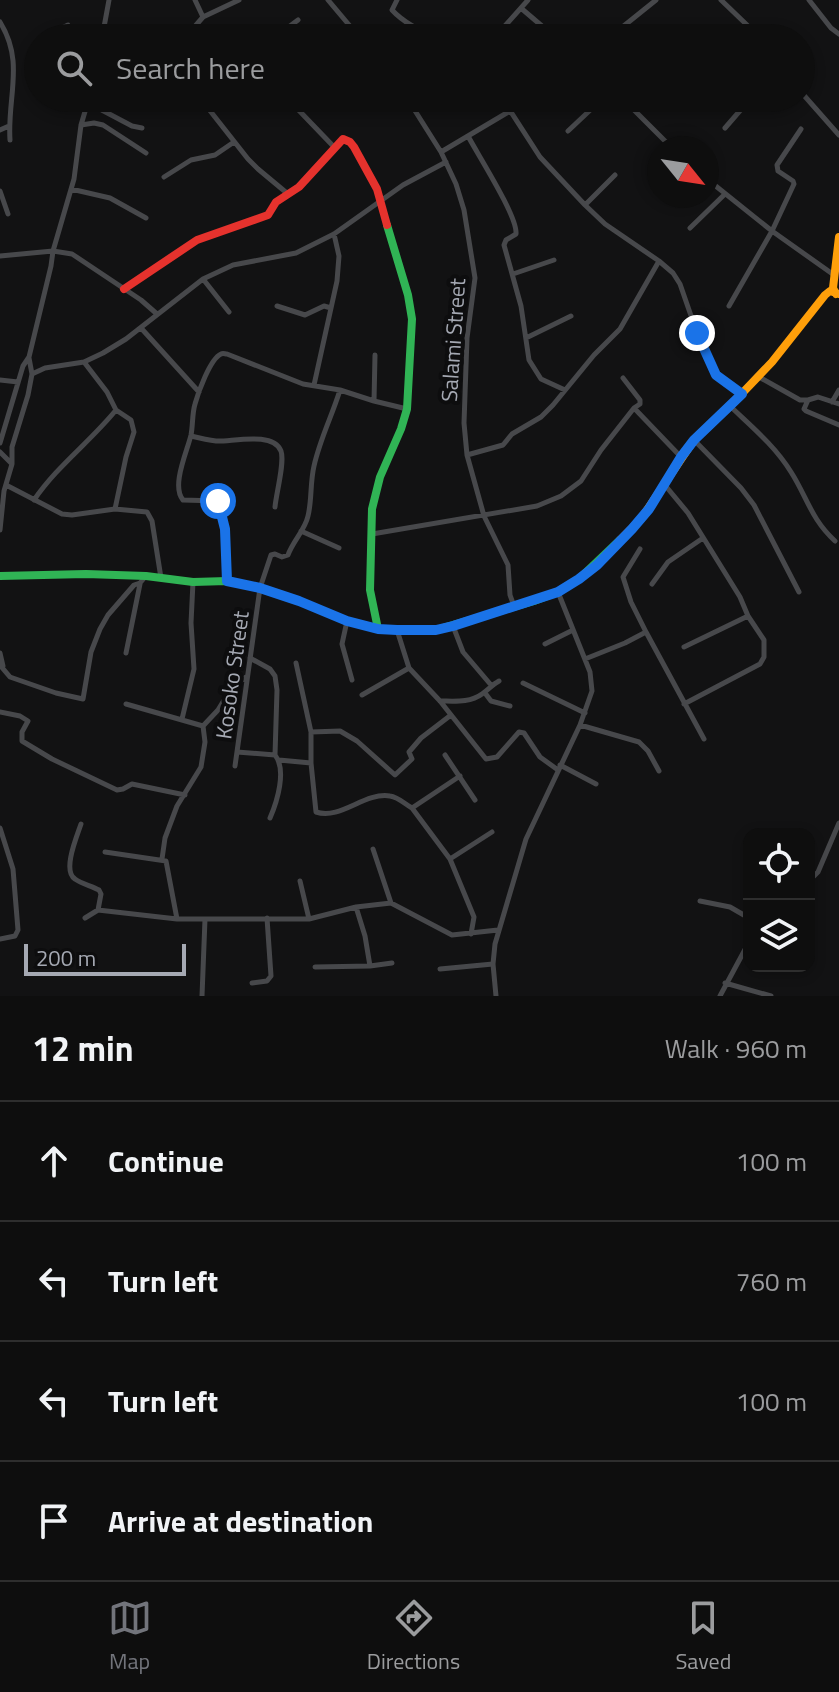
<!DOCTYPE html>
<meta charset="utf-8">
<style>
body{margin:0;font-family:"Titillium Web",sans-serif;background:#171717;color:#f1f3f6}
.controls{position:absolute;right:24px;bottom:24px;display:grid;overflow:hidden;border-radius:16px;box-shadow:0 4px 12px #0003}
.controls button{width:72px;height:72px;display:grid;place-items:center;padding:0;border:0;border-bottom:2px solid #2e2e2e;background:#0e0e0e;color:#f1f3f6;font:40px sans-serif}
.compass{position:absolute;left:647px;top:136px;width:72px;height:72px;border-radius:50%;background:#0e0e0e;box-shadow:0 4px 12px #0003;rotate:120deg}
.scale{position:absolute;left:24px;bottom:20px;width:162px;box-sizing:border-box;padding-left:8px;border:4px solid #a5a9b3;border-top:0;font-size:22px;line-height:28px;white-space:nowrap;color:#a5a9b3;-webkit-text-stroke:6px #0d0d0e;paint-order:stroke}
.stop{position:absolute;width:24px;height:24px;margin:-18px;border:6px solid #1a73e8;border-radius:50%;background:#fff}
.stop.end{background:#1a73e8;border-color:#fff;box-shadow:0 2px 8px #0008}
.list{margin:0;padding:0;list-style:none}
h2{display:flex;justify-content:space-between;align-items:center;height:104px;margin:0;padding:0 32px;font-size:34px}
h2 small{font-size:26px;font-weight:400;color:#9b9c9e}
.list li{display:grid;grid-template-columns:52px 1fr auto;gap:24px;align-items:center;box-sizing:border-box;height:120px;padding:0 32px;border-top:2px solid #2e2e2e}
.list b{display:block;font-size:30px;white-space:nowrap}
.list em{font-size:26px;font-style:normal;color:#9b9c9e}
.icon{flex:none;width:44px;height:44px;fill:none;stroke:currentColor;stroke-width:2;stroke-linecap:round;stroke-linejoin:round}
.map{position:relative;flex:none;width:839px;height:996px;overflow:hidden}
.search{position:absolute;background:#0e0e0e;box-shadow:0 4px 12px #0003;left:24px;right:24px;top:24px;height:88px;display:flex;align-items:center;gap:20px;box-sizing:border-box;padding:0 28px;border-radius:44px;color:#9b9c9e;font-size:30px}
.sheet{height:584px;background:#0e0e0e}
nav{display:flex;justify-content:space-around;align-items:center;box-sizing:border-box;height:112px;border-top:2px solid #2e2e2e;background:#0e0e0e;font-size:22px;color:#9b9c9e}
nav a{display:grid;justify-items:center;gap:4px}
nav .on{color:#72747b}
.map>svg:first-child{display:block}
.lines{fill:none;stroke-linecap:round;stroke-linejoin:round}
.street{stroke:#47484b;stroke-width:5}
.fast{stroke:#30b455;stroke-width:8}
.slow{stroke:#ff9f0a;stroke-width:8}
.jam{stroke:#e5322d;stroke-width:8}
.route{stroke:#1a73e8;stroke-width:10}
.labels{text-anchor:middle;stroke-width:8;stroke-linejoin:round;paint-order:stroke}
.street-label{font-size:22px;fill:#a5a9b3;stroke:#0d0d0e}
</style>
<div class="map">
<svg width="839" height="996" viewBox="0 0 839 996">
<rect width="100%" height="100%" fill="#121213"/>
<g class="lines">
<path class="street" d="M195,0L203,17
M328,0L360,38
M397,0L392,10C403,22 419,30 435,38
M721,0L747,25L757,38
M809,0L831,28L839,34
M522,9L556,38
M0,22C25,62 7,97 10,140
M504,27L528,0
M610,37L656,0
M54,38L56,31L68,25
M102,38L109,0
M185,38L203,17L239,0
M274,38L298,20
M340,38L351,27
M725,38L747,25
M801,92L839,135
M79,98L132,126L142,128
M200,98L248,159L258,169L288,194
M287,98L335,148
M407,98L441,152L456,184L464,210L475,278L467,338L464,423L467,455L484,516L508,565L510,595L514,606
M502,98L540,157L585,205L605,224L659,261L673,273L680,284L697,333L716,375L742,394
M622,98L672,148
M179,102L186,98
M81,125L94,123L103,125L146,153
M725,128L751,98
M0,130L9,126
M568,131L603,98
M468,136C478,155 518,217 516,234L506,240L504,245L521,306L529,360L541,379L565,390
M441,152L510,111
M651,174L659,166
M164,177L191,160L215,155L234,142
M707,179L772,231L834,275
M71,189L110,198L146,218
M0,191L8,214
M585,205L615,175
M690,228L725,194
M0,256L53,251L72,254L141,300L157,314
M513,274L554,260
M203,279L229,312
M277,306L305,315L324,306L331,308
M729,306L772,231L794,184L793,181L778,171L777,165L801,129
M141,328L199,392
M526,338L571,316
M84,362L107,392L116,410L131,420L134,432L126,457L115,509
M32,374L45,368L84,362L103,353L126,339L203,279L233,265L296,253L334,234L403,185L446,162
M759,377L800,400H808L818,397L839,404
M0,380L18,382
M314,385L337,281L339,256L334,234
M808,400L804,409L806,411L839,425
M374,401L375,355
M832,402L839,390
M730,406C752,427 775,446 791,472C807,497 811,519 835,541
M634,408L681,457
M191,436C199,438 207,440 216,441C231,442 273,431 281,451C285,462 276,494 275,507
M694,440L741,488L754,505L799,592
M0,443L23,366L29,357L51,266L53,251L74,179L81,125L89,98
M0,452L11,463
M467,455L503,445L512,434L541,417L553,405L594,355L620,329L659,261
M664,484L688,513L740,597L748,616L764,640V657L760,664L684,704
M6,485L62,514L72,515L115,509L147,512L152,521L161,578
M34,500C57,466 90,442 116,410
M0,530L4,491L12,464V447L28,395L32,374L29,358
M301,531L339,548
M372,534L537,506L561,496L581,481L601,450L634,408L640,404V400L623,378
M640,549L623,577L631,602L646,632
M227,581L225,529L218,501L183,500C171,486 187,452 191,435C193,425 192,414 195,404C198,393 210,359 221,354C223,353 225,354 227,354L303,384L340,390L374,401L407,409
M652,584L668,562L703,538
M347,621L342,644L352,680
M453,626L463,652L491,685
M397,630L409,668L440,701L486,759L497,757L519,732L524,733L540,757L558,770
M545,644L573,630
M684,647L748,616
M0,653L3,666
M126,653L140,584
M250,658L270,669L275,676L277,690L275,755C287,770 277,802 270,818
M585,659L625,643L646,632L704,739
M296,663L311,732L340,731L357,741L395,775L412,759L409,752L421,738L451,715
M0,665L10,677L56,693L83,699L91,652L100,629L108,615L134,585L140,583L145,577
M523,683L585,713
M485,693L491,701L510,706
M362,695L409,668
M440,701C454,701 470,703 482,694C488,690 492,685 499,681
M126,704L203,726
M0,712L20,716L28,721L22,732V741L52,759L117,790L123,789L132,784L185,795
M182,719L194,669L191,623L193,582
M580,725L639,742L648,751L659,771
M311,733V763L316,812C341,820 364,792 390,796C398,797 405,804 412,808
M237,752L275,755
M445,755L475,800
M279,760L311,763
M560,765L596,784
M235,766L260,588L271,555L275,554L282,557L288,555C293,541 305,530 308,516C312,500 310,483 314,466C320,439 332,416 340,390
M460,776L412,808L450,859L474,917L471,934
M81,824C77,836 62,871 75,879C82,884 92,886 99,890L101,894L98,910
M0,828L13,869L18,930L15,936L0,939
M373,849L391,903
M105,852L166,861L177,919
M162,859L165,838L177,806L201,767L205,742L203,726L218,710L232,687L246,677
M450,859L492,832
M300,881L309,919
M809,881L818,872L839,823
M700,901L730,907L749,918
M356,907L365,936L370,966
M85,918L98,910L177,919H309L356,907L391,903L452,935L498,930
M315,967L370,966L392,963
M440,969L493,964
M252,983L267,981L271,976L267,918
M725,983L771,996
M202,996L205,919
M496,996L493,964L495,944L526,839L580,725L592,691L590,672L558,592
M720,996L749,942"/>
<path class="fast" d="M0,576L86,574L146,576L193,582L227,581L260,588L299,601L347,621L378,629L436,630L534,601L558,592L579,579L620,540
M378,629L370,590L372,509L380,477L401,429L407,409L412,319L408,295L387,225"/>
<path class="slow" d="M836,294L833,288L839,237
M620,540L641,519L694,440L730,406L772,362L825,295L830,291L839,294"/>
<path class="jam" d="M124,289L197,240L268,215L276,202L299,187L343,139L350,142L354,147L377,189L387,225"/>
</g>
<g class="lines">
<path class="route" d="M218,501L225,529L227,581L260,588L299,601L347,621L378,629L397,630H436L453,626L558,592L579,579L597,565L632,529L649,509L681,457L694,440L742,394L716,375L697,333"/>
</g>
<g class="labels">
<g class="street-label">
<text transform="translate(453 340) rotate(-86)" y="8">Salami Street</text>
<text transform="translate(232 675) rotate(-82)" y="8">Kosoko Street</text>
</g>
</g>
</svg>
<div class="controls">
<button><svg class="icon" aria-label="locate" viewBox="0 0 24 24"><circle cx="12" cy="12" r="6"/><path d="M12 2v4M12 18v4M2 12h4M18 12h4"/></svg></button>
<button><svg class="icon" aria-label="layers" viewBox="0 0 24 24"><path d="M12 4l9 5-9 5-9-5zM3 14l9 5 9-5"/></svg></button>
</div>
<svg class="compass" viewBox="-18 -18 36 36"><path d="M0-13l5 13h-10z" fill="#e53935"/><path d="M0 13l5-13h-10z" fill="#9b9c9e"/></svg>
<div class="scale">200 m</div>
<div class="stop" style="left:218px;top:501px"></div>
<div class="stop end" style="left:697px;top:333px"></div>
<div class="search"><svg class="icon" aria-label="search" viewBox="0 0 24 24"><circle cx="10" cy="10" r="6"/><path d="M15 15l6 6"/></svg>Search here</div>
</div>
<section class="sheet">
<h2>12 min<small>Walk · 960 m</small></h2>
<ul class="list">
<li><svg class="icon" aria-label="ahead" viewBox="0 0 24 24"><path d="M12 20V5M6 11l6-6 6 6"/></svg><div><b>Continue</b></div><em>100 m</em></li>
<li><svg class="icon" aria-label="left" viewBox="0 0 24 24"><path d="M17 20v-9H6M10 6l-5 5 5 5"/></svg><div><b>Turn left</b></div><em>760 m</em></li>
<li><svg class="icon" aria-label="left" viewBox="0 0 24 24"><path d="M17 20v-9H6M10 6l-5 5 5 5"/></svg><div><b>Turn left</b></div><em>100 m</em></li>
<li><svg class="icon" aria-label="arrive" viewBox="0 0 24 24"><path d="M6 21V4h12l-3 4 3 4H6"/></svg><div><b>Arrive at destination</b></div></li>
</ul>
</section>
<nav>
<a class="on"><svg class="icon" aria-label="map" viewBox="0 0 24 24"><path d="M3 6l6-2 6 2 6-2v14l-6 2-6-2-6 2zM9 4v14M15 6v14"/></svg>Map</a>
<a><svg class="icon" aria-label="directions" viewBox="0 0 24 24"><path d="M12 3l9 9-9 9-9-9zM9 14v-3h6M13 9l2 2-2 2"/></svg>Directions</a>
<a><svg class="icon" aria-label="saved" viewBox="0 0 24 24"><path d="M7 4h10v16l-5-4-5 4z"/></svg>Saved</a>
</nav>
